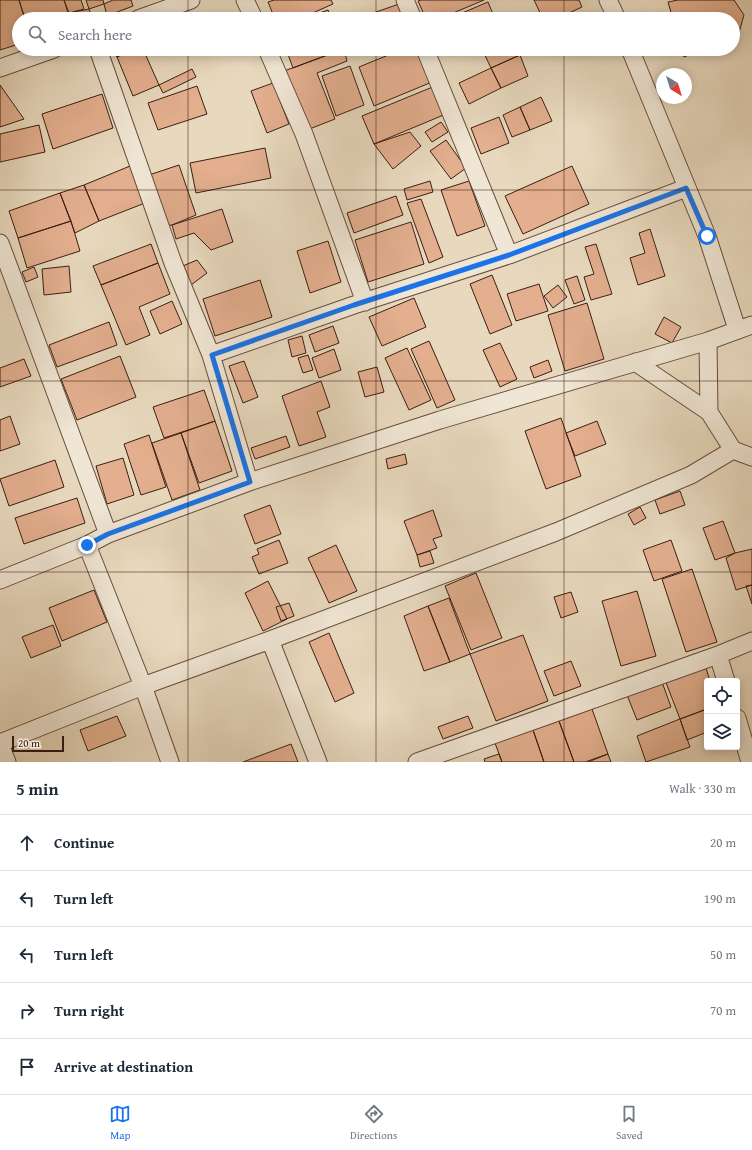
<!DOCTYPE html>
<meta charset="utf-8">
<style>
body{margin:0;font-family:"Gentium Book Plus",serif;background:#f6f6f7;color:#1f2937}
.controls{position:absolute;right:12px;bottom:12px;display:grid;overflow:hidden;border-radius:4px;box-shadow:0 2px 10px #0003}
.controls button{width:36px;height:36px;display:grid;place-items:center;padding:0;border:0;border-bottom:1px solid #e0e1e3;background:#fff;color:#1f2937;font:20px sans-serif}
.compass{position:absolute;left:656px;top:68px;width:36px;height:36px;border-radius:50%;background:#fff;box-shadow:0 2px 10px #0003;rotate:142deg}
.scale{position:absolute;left:12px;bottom:10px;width:52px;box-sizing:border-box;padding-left:4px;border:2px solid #3c1e11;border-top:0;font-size:11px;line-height:14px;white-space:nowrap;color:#3c1e11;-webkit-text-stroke:3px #f0e6d5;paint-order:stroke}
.stop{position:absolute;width:12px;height:12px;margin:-9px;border:3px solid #1a73e8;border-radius:50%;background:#fff}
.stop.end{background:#1a73e8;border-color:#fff;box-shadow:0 1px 4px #0008}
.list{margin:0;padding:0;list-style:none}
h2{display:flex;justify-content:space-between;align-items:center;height:52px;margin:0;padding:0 16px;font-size:17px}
h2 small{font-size:13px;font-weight:400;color:#747a83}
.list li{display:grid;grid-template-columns:26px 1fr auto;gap:12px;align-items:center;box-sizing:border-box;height:56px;padding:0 16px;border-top:1px solid #e0e1e3}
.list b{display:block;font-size:15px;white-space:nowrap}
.list em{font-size:13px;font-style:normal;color:#747a83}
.icon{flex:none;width:22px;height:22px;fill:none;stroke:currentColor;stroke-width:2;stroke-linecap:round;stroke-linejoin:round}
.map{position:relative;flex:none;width:752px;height:762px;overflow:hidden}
.search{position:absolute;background:#fff;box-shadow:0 2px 10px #0003;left:12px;right:12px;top:12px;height:44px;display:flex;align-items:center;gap:10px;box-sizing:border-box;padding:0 14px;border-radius:22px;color:#747a83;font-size:15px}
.sheet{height:332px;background:#fff}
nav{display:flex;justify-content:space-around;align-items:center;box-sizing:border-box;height:56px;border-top:1px solid #e0e1e3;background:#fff;font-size:11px;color:#747a83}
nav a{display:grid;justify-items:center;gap:2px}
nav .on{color:#1a73e8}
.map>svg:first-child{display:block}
.building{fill:#e3af8f;stroke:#3c1e11}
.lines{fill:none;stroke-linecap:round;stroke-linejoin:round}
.minor-casing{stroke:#674d3c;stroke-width:19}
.minor{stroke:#f0e6d5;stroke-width:17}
.route{stroke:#1a73e8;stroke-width:5}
.grid{fill:none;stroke:#3c1e11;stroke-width:1;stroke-opacity:0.55}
</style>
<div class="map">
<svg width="752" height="762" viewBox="0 0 752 762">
<rect width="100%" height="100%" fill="#e8d9be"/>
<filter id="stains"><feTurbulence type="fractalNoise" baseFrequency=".005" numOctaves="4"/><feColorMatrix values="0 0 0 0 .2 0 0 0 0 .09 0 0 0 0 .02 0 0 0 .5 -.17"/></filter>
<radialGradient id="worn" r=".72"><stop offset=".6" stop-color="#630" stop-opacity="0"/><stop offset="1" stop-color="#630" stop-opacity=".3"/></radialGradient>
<path class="building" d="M0,0H19L25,19H19V44L0,50Z
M19,0H64L70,19H25Z
M64,0H81L84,9L69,13Z
M86,0H103L104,4L89,9Z
M113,0H131L133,6L107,16L104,4Z
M274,0H331L333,4L299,19H275L268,2Z
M421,0H484L439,19H426L418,1Z
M534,0H579L582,7L556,19H543Z
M678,0H734L744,15L738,36L733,39V19H673L668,2Z
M488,2L495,19H448Z
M399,4L405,19H356Z
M89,9L93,19H70L69,13Z
M328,10L332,19H303Z
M112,49H126L127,51L117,57Z
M135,49H143L159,85L133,96L117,57Z
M286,49H343L293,68Z
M344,49L347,61L317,73L335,119L307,130L284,71Z
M347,49H358L352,54Z
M365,49H382L367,54Z
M403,49H419L432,82L374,106L359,67Z
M482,49H517L520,55L491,68Z
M682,49H717L691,54L684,57Z
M520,55L528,76L501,88L491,68Z
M350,66L364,105L336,116L322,76Z
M491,68L501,88L469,104L459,83Z
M192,69L196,77L163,93L159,85Z
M273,83L289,124L267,133L251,91Z
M0,85L24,119L0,127Z
M197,86L207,114L158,130L148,103Z
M435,86L446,114L374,144L362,116Z
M102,94L113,128L53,149L42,114Z
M541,97L552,121L530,130L520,107Z
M520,107L530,130L512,137L503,115Z
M499,117L509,143L481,154L471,128Z
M441,122L448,132L432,142L425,132Z
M39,125L45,152L0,162V134Z
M410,132L421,146L393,169L374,144Z
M446,140L466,168L451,179L430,151Z
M265,148L271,178L196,193L190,163Z
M179,165L196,215L172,225L163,226L146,176Z
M130,166L145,203L99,221L84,185Z
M572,166L589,204L523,234L505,196Z
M430,181L433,192L407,200L404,189Z
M469,181L485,226L457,236L441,190Z
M84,185L99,221L75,233L60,193Z
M60,193L71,221L18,238L9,211Z
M396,196L403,215L354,233L347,213Z
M421,199L443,257L429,263L407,203Z
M222,209L233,242L211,250L194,233L176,239L172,225Z
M71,221L80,251L27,268L18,238Z
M411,222L424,264L368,282L355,240Z
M650,229L665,276L638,285L630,258L645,253L639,233Z
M328,241L341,282L310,293L297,251Z
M151,244L158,263L101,285L93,266Z
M596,244L612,294L591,300L584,277L594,274L585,247Z
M197,260L207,273L191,285L178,268Z
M158,263L170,294L139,307L150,335L126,345L101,285Z
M69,266L71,292L44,295L42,269Z
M34,267L38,277L26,282L22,272Z
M492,275L512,325L490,334L470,284Z
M577,276L585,300L574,304L565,280Z
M260,280L272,317L215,336L203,299Z
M539,284L548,311L516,321L507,294Z
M558,285L567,297L553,308L544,296Z
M414,298L426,327L382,346L369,317Z
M172,301L182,324L160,334L150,311Z
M587,303L604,359L565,371L548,315Z
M664,317L681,327L672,343L655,334Z
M109,322L117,345L57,367L49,345Z
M333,326L339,343L315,352L309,335Z
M302,336L306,353L292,357L288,340Z
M429,341L455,400L437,408L411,349Z
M500,343L517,379L500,387L483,350Z
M407,348L431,400L409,410L385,358Z
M334,349L341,370L319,378L312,358Z
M308,355L313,370L303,373L298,358Z
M120,356L136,397L77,420L61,379Z
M24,359L31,376L0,387V368Z
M548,360L552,371L534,378L530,367Z
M244,361L258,397L243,403L229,366Z
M377,367L384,392L365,397L358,372Z
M321,381L330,407L317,412L326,437L299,446L282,396Z
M204,390L215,421L164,438L153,407Z
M10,416L20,444L0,451V420Z
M561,418L581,476L546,489L525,431Z
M215,421L232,471L199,483L181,433Z
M597,421L606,444L575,456L566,433Z
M181,433L200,490L172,500L152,443Z
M149,435L166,487L141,495L124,444Z
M286,436L290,447L255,459L251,448Z
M405,454L407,464L388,469L386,459Z
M123,458L134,495L107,504L96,466Z
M55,460L64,487L9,506L0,479Z
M680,491L685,505L660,514L655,500Z
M77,498L85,523L24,544L15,518Z
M270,505L281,534L255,544L244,515Z
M640,507L646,518L634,525L628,514Z
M433,510L442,536L433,539L437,548L417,555L404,521Z
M723,521L735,553L715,560L703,528Z
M279,540L288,563L259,574L252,557L259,554L257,549Z
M671,540L682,571L654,581L643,550Z
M336,545L357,591L329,603L308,558Z
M752,549V585L736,590L726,558L735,553Z
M430,551L434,563L420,567L417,555Z
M692,569L717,642L686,652L662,579Z
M476,573L502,638L471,650L445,586Z
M268,581L287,619L263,631L245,593Z
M752,585V604L746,586Z
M94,590L107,622L62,641L49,608Z
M637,591L656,656L621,666L602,601Z
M571,592L578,612L561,618L554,597Z
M449,598L470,654L450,662L428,606Z
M289,603L294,616L281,621L276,607Z
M428,606L450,662L424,671L404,616Z
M53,625L61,646L31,658L22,637Z
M329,633L354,693L335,702L309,642Z
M523,635L548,701L496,721L470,654Z
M571,661L581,686L554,696L544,671Z
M705,665L710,681H707V709L680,719L665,680Z
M662,682L671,707L637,720L627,695Z
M592,709L608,754L585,762H574L559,721Z
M707,709V732L687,740L680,719Z
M117,716L126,736L88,751L80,730Z
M468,716L473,728L443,739L438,727Z
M680,719L690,747L646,762L637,736Z
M559,721L574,762H544L533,730Z
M533,730L544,762H502L495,743Z
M291,744L298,762H243Z
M499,754L502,762H485L484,759Z
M608,754L611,762H588Z"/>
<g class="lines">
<defs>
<path id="minor" d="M245,0L254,19
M405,0L413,19
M608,0L617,19
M138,19L191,0
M98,49L173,263L211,355L249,482
M267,49L304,134L365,302
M425,49L509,255
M630,49L707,236L737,329
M0,68L54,49
M0,243L108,534
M708,341L709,412L733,450L752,457
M211,355L354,305L509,255L686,188
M635,362L709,412
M87,545L143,686L170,762
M0,580L87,545L108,534L249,482L440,420L708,341L752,325
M270,640L318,762
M718,655L726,681
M737,718L750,762
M0,743L143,686L270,640L556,532L691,475L733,450
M0,744L7,762
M417,762L718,655L752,641"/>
</defs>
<use href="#minor" class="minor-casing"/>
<use href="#minor" class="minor"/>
</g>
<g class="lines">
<path class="route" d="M87,545L108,534L250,482L212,355L354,305L509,255L686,188L707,236"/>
</g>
<path class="grid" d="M188,0V19M376,0V19M564,0V19M188,49V762M376,49V762M564,49V762M0,190H752M0,381H752M0,572H752"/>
<rect width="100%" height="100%" filter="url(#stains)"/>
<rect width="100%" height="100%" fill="url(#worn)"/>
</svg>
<div class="controls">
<button><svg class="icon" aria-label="locate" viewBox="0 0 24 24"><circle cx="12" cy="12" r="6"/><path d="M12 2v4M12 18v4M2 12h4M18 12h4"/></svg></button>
<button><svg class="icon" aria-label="layers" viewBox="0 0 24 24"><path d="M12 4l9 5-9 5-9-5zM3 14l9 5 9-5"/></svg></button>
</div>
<svg class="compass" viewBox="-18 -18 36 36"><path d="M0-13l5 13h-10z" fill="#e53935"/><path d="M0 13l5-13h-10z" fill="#747a83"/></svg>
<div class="scale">20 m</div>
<div class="stop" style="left:707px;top:236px"></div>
<div class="stop end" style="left:87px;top:545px"></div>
<div class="search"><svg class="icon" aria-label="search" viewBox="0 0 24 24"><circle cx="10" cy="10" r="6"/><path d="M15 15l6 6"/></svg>Search here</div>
</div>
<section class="sheet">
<h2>5 min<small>Walk · 330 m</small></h2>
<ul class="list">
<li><svg class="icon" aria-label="ahead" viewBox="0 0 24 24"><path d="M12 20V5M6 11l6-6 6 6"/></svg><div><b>Continue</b></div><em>20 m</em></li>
<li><svg class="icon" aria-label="left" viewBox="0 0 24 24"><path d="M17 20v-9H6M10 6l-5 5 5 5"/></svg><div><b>Turn left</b></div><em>190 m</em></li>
<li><svg class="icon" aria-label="left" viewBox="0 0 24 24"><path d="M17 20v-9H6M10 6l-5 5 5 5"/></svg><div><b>Turn left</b></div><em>50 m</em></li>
<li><svg class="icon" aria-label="right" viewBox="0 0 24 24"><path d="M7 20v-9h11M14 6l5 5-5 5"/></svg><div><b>Turn right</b></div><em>70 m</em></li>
<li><svg class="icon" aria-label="arrive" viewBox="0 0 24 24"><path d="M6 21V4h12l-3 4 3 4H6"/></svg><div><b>Arrive at destination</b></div></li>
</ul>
</section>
<nav>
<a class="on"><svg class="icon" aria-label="map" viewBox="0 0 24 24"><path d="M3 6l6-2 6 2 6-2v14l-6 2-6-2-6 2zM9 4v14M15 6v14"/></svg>Map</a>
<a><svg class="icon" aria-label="directions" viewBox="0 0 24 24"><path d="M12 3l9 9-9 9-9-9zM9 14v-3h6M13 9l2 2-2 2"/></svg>Directions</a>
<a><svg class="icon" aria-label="saved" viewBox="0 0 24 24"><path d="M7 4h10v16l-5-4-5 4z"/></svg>Saved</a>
</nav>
